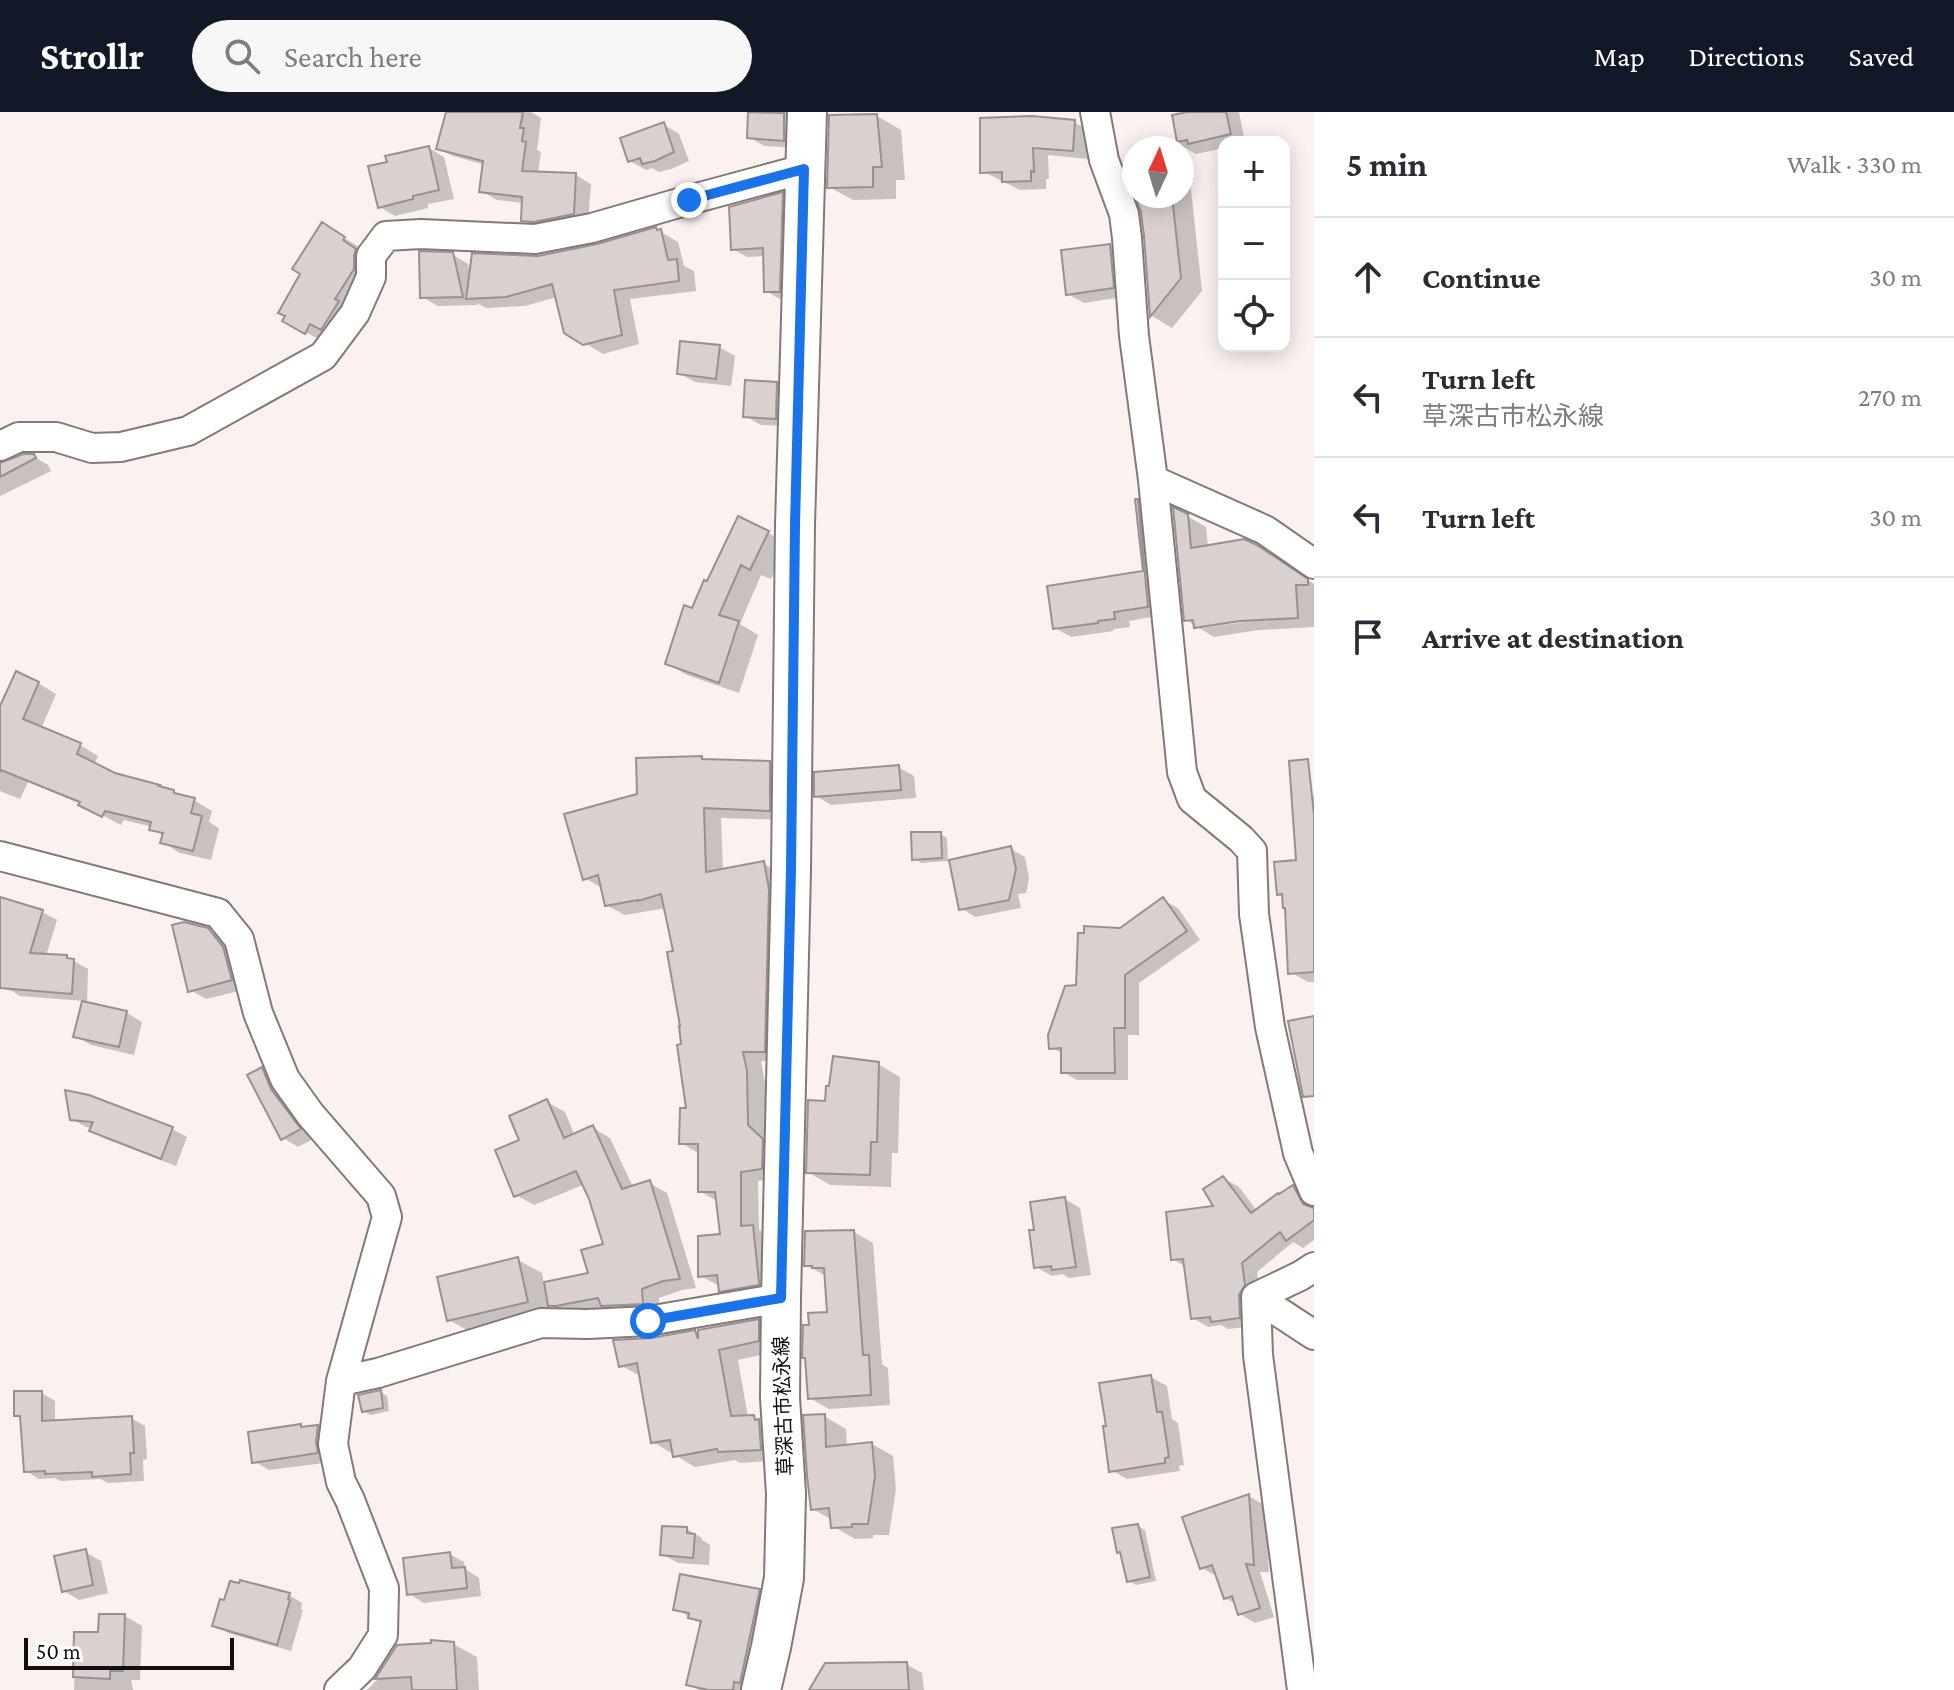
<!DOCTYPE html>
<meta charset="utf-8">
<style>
body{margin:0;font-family:"Crimson Pro","Noto Sans JP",serif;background:#f7f7f7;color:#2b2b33}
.controls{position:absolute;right:24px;top:24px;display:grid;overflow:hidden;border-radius:16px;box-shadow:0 4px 20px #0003}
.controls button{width:72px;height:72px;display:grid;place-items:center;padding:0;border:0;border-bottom:2px solid #e1e1e2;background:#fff;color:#2b2b33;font:40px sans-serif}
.compass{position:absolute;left:1122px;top:24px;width:72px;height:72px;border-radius:50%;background:#fff;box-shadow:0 4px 20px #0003;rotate:4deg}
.scale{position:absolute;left:24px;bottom:20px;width:210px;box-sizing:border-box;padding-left:8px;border:4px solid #110f0d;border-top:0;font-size:22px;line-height:28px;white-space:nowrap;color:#110f0d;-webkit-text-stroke:6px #fff;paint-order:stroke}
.stop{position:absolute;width:24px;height:24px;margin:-18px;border:6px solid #1a73e8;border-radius:50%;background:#fff}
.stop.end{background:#1a73e8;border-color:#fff;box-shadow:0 2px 8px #0008}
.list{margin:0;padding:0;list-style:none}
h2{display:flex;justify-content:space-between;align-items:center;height:104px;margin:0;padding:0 32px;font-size:34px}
h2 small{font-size:26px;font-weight:400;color:#7c7c81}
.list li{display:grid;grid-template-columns:52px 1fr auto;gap:24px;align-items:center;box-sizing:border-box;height:120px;padding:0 32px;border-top:2px solid #e1e1e2}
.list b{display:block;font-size:30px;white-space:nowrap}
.list p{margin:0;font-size:26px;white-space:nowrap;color:#7c7c81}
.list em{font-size:26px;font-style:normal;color:#7c7c81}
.icon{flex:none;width:44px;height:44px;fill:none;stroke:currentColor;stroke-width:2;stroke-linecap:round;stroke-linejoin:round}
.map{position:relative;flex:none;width:1314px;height:1578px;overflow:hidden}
header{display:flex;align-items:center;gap:48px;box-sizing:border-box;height:112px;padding:0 40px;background:#111827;color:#fff}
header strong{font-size:38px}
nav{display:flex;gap:44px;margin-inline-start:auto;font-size:28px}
.search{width:560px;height:72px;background:#f7f7f7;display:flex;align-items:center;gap:20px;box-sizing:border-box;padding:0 28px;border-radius:44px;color:#7c7c81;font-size:30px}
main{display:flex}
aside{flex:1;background:#fff}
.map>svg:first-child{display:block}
.shadow{fill:#0003;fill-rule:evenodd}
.building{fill:#dad0cf;stroke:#99908f;stroke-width:2}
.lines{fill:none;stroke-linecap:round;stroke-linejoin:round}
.street-casing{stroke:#827a77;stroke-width:32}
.secondary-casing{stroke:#827a77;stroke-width:42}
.street{stroke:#fff;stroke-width:28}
.secondary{stroke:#fff;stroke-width:38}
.route{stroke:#1a73e8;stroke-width:10}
.labels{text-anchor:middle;stroke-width:6;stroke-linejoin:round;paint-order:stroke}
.street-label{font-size:20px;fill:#110f0d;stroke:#fff}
</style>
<header>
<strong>Strollr</strong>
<div class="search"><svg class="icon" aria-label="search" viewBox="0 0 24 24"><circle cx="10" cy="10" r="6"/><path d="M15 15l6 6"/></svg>Search here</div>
<nav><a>Map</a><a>Directions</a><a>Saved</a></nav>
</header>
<main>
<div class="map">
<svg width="1314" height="1578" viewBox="0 0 1314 1578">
<rect width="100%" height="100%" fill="#fbf2ef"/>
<path class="shadow" d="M448,0H531L541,6L537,38L541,40L538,61L576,63L591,72L588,110L538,117L523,108L524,91L497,88L481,79L485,53L453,44L438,36Z
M750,0H795L799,36L764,34L749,25Z
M1182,0H1239L1245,30H1224V36L1196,42L1180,33L1174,5L1182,3Z
M877,4L901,18L905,68H896V87L853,88L829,75Z
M1074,10L1090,19L1088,47L1048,43L1049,67H1046V77L1020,78L982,59Z
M664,13L679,22L689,49L671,57L659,60L652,56L646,58L630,49Z
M429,36L444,45L454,87L428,92V96L395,104L380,95Z
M1134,59V75L1129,60Z
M1182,63L1190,68L1202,179L1172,216L1152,204L1143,99L1137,84H1182Z
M782,82L796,90L793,187H780L766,179V144L747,145L733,137Z
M656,117L678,130L684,154L694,159L696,179L630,187L639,232L603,242L565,219L557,185L525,194L486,196L477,191V193L438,194L422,185L452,142L468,152L470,162L597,134Z
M338,122L359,135L357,138L371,147L322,229L285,209Z
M1110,134L1126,143L1129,184L1084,191L1068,182Z
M719,235L735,244L731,274L695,270L679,261Z
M777,272L792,281L791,314L761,313L745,304Z
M33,344L48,353L51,359L0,384V352Z
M1137,389L1153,398L1163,503L1129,509L1130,515L1113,517V519L1071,525L1055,516L1145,461Z
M1187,404L1206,415L1208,435L1275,446L1314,472V515L1259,518L1214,525L1186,508ZM1249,505L1250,509L1203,516L1200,513Z
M768,421L787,432L771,467L761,463L740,512L758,523L739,581L687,563L667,551L693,498Z
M38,571L56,582L41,617L80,633L98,644L94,653L114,663L173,680L183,685L194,688L212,699L209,710L219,716L211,748L180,741L162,730L164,724L152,717V715L124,708L121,713L81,692L28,670L20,687L0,679V599Z
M702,646L707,649L770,651L788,662L787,708L721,706L723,759L764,752L782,762V949H761L765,971V1025L780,1039V1067L758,1069L759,1118L771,1125L776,1182L739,1189L721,1178L720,1174L700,1164L722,1124L718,1090L700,1079V1042L681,1031L688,998L675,840L666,796L625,803L606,793L603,777L585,766L639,683Z
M898,655L914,664L916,686L831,693L816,684Z
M1314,684V870H1308L1290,860L1284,786L1278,782L1298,750L1294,685Z
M940,722L947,726L948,749L921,751L914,746Z
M1011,737L1025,745L1029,766L1026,781L1018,782L1021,796L975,805L961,796Z
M0,787L42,800L57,808L46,844L67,845L88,857L87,892L127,901L142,910L134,943L91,933L76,924L84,889L20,884L12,879L0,876Z
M1163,788L1178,796L1200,828L1139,871V923H1128V968H1077L1063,960V942L1051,935L1078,875L1120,818Z
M208,818L224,827L247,877L206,887L190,878Z
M878,952L900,965L898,1041H892L891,1075L830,1073L808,1060L827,991Z
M262,958L277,967L315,1026L298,1035L283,1026Z
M89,985L172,1017L187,1025L176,1054L106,1027L91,1018L92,1016L86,1015L72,1007Z
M547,990L565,1000L575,1024L593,1016L610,1026L633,1075L649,1071L667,1081L696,1176L682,1178L659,1186V1201L620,1203L608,1196L575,1203L565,1197V1201L548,1192L551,1203L472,1221L449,1208L518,1148L542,1161L544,1172L591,1163L605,1134L585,1072L534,1093L516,1083L522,1029Z
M1223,1066L1239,1075L1257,1099L1293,1075L1308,1084L1314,1097V1128L1303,1136L1293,1130L1257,1160L1260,1182L1255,1214L1228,1217L1221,1213L1208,1215L1193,1206L1186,1155L1173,1147L1216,1096Z
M1065,1087L1080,1096L1091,1163L1069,1166L1063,1162L1052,1164L1036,1155V1120Z
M854,1120L873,1131L882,1252L888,1256L890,1293L829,1297L810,1286L811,1214L829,1202L826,1164L806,1153Z
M758,1209L778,1221V1239L738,1248L748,1305H754L774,1317L781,1348L740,1351L735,1348L695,1355L653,1330L642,1265L620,1253L651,1228L695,1220L700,1223Z
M1151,1265L1167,1274L1172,1307L1178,1311L1184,1353L1179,1354L1180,1359L1127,1367L1111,1358Z
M380,1280L387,1284L389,1299L371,1303L363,1299Z
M42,1281L55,1289V1311L131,1306L145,1314L147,1347L143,1348L144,1369L108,1371L100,1367L61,1369L55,1366L39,1367L26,1359L22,1306L16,1302Z
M824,1304L846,1317L847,1335L872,1332L893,1344L896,1377L889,1423H873V1426L855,1427L833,1414L832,1408L813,1397Z
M300,1314L305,1317L318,1315L333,1324L332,1350L269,1358L254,1349Z
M1249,1384L1264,1393L1269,1460H1260L1274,1505L1255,1511L1240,1502L1236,1492L1225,1486L1218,1465L1202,1456Z
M1138,1414L1145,1418L1156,1469L1136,1473L1129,1469L1123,1442L1118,1439Z
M687,1417L702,1426V1428L710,1433L709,1453L678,1451L662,1442Z
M85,1440L101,1449L108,1481L79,1488L64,1479Z
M449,1442L464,1450L465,1457L479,1466L481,1484L424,1491L409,1482Z
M759,1479L780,1491L762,1578H699L688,1572L702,1512L676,1497Z
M289,1483L302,1491L301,1497L303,1498L291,1539L228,1521L215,1513Z
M125,1504L142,1514L140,1568H131L133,1578H74L76,1522H100Z
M453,1532L477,1545L479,1578H367L378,1567Z
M906,1552L922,1561L924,1578H814Z"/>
<path class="building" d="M446,0H523L520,16H524L522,29L526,30L522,59L576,61L574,102L534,110L521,109L522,85L479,80L483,49L436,37Z
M748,0L784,1V29L747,26Z
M1187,0H1226L1231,22L1188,32L1187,28L1177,30L1172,3Z
M877,2L882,55H873V75L827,76L829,3Z
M1032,4L1075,8L1073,39L1033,36L1034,60L1031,59V69L1002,70V60L980,61V6Z
M664,10L674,40L655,49L642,52L640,46L628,50L620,26Z
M429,34L439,78L413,84V87L378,96L368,54L387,50L385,44Z
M783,80L780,180H764L763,136L731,138L729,95Z
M1135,84H1172L1181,166L1150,205L1144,124L1141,100Z
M322,110L345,125L343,128L356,137L354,144V157L335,187L339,189L321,218L310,212L305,222L282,209L285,204L278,201L300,162L292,157Z
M656,115L657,118L661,117L668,148L677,147L679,169L614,178L622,223L583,233L564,221L552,172L506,185L466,187L472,141L538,144L597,132Z
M1110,132L1114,176L1066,183L1061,138Z
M419,139L453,140L463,185L420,186Z
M680,229L720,233L716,267L677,262Z
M745,268L777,270L776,307L743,305Z
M23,342H34L36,346L0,365V351Z
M1135,387H1138L1148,495L1114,500L1115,507L1098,509V511L1053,517L1047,474L1143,459Z
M1173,395L1188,402L1191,436L1244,427L1257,433L1308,467V473H1296L1298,506L1240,509L1194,516L1193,508L1184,509Z
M738,404L769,419L750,458L741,453L719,503L739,509L719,571L665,552L684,493L692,496L704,468L707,469Z
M16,559L39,570L23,607L81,631L77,642L115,661L160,673L159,674L174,678V681L195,686L191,701L202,704L193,739L160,731L163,721L149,718L151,710L105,699L102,705L78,693L80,690L1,658L0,660V594Z
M702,644V647L770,649V699L704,696L706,760L764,749L769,777L765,940H743L747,959L748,1013L763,1027L762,1057L741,1060V1114L753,1113L759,1170V1173L719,1180L717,1163L698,1165V1124L720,1122L715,1080H698V1032H679L680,996H686L677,933L681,932L679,914H680L667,840L673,839L661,782L638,789V788L605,794L598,763L583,768L564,702L637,682L636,646Z
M1308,647L1314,703V860L1288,862L1285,796H1283L1282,782L1277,783L1274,750L1296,748L1289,649Z
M899,653L901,678L814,685V660Z
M911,720H941L942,746L912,748Z
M1011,734L1016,757L1009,788L959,798L949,748Z
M0,785L43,798L30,841L67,843V846L74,847L72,882L0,876Z
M1163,785L1187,819L1125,863V916H1114L1115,961H1061V936L1049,937L1048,923L1065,874L1076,873L1078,821H1084V814L1120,816Z
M184,810L208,816L223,835L232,868L188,880L172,813Z
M82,889L127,899L119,935L73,925Z
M1314,904V984L1303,985L1288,909Z
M833,944L879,950L877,1030H871L870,1063L806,1061L808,988L825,989L826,974H829Z
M262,955L271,977L301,1017L281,1028L247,963Z
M65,978L89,983L173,1015L161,1047L89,1019L93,1010L70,1008Z
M547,987L564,1026L593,1013L622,1077L650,1068L680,1167L663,1169L642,1177L643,1192L601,1194L598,1186L556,1194H548L544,1170L588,1161L581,1138L603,1132L589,1087L576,1059L514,1085L495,1038L519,1028L509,1004Z
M1223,1064L1251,1101L1278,1081L1279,1082L1293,1073L1303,1092L1314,1096V1108L1286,1129L1280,1120L1242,1151L1245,1173L1239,1183L1240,1206L1211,1210L1210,1205L1191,1207L1183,1147L1171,1148L1166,1100L1213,1094L1203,1077Z
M1065,1085L1076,1155L1052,1158L1051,1154L1034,1156L1029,1118H1034L1030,1090Z
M854,1118L863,1243H869L871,1283L808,1287L805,1246H802L803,1213H809L808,1201L827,1200L824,1156H812V1154H804L805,1119Z
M518,1145L528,1190L447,1209L437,1165Z
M759,1207V1229L719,1238L731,1304L754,1303L755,1308L759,1307L761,1338L718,1340L717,1337L673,1345L670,1328L651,1331L637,1251L619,1255L613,1228L651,1226L695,1218L698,1227V1218Z
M1151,1263L1157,1300H1162L1169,1345L1165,1346V1351L1109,1360L1103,1314H1106L1099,1271Z
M381,1278L383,1296L362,1300L358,1283Z
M14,1279H42V1309L132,1304L134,1341H130L131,1362L92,1365V1360L45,1362V1359L24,1360L20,1304H14Z
M825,1302L826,1335L872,1330L875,1364L868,1412H852V1415L831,1416L829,1396L811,1398L807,1364L803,1303Z
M301,1312V1315L318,1313L316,1330L318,1341L252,1351L248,1320Z
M1249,1382L1254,1453L1246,1452L1260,1496L1238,1503L1232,1484L1224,1487L1212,1453L1200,1457L1182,1405Z
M1138,1412L1150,1465L1127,1470L1120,1440L1117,1441L1112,1416Z
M662,1414L687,1415V1421L695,1422L693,1446L660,1443Z
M86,1437L93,1473L62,1480L54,1444Z
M450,1440L452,1456L465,1455L467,1476L407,1483L403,1446Z
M680,1462L760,1477L740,1571L734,1570L733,1578H708L686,1573L701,1509L688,1506L689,1501L673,1498Z
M240,1468L290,1481L288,1487L290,1488L277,1533L212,1514L220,1487L224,1488L230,1469L239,1471Z
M99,1502H125L123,1559H110V1567L73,1565L74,1520H98Z
M431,1528L454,1530L457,1578H412L411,1565L375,1567L397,1533L431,1531Z
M907,1550L909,1578H809L825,1551Z"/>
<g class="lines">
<defs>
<path id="street" d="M1095,0L1104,48L1124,102L1127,126L1134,224L1153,368L1182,660L1192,687L1241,727L1252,739L1254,802L1270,915L1298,1041L1314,1079
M0,334L19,325H56L92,336L121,335L188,319L323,244L355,201L371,165V144L386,124L421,122L535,127L592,116L689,88L804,57
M1153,368L1265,418L1314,452
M0,744L218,801L239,827L258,901L285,967L310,1002L381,1084L387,1105L341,1269L333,1332L341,1370L350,1388L384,1476L383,1523L362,1556L339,1578
M1256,1185L1258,1243L1302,1578
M1256,1185L1314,1223
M1256,1185L1300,1164L1314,1155
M341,1269L378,1261L541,1211L588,1212L648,1209L781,1186"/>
<path id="secondary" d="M761,1578L771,1535L784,1466L786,1382L780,1286L781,1186L791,758L795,413L807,0"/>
</defs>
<use href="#street" class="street-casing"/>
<use href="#secondary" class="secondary-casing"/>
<use href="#street" class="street"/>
<use href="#secondary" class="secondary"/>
</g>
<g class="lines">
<path class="route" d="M648,1209L781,1186L791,758L795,413L804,57L689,88"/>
</g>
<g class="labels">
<g class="street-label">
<text transform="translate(783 1294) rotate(-92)" y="7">草深古市松永線</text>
</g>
</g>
</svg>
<div class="controls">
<button>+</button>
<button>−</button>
<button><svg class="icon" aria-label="locate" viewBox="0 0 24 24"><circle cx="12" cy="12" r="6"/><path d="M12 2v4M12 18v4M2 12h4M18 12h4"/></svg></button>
</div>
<svg class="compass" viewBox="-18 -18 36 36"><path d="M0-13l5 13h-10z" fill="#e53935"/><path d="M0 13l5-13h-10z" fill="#7c7c81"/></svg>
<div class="scale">50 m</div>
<div class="stop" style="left:648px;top:1209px"></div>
<div class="stop end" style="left:689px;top:88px"></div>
</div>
<aside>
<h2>5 min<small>Walk · 330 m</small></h2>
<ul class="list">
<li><svg class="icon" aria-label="ahead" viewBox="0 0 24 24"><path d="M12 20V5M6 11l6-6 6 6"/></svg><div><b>Continue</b></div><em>30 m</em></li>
<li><svg class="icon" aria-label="left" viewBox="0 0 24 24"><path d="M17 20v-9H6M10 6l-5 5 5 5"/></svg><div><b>Turn left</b><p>草深古市松永線</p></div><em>270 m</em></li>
<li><svg class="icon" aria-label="left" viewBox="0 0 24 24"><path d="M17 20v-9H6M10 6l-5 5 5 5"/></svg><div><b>Turn left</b></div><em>30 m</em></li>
<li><svg class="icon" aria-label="arrive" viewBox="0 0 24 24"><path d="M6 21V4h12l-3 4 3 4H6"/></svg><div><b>Arrive at destination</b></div></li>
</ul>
</aside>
</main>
